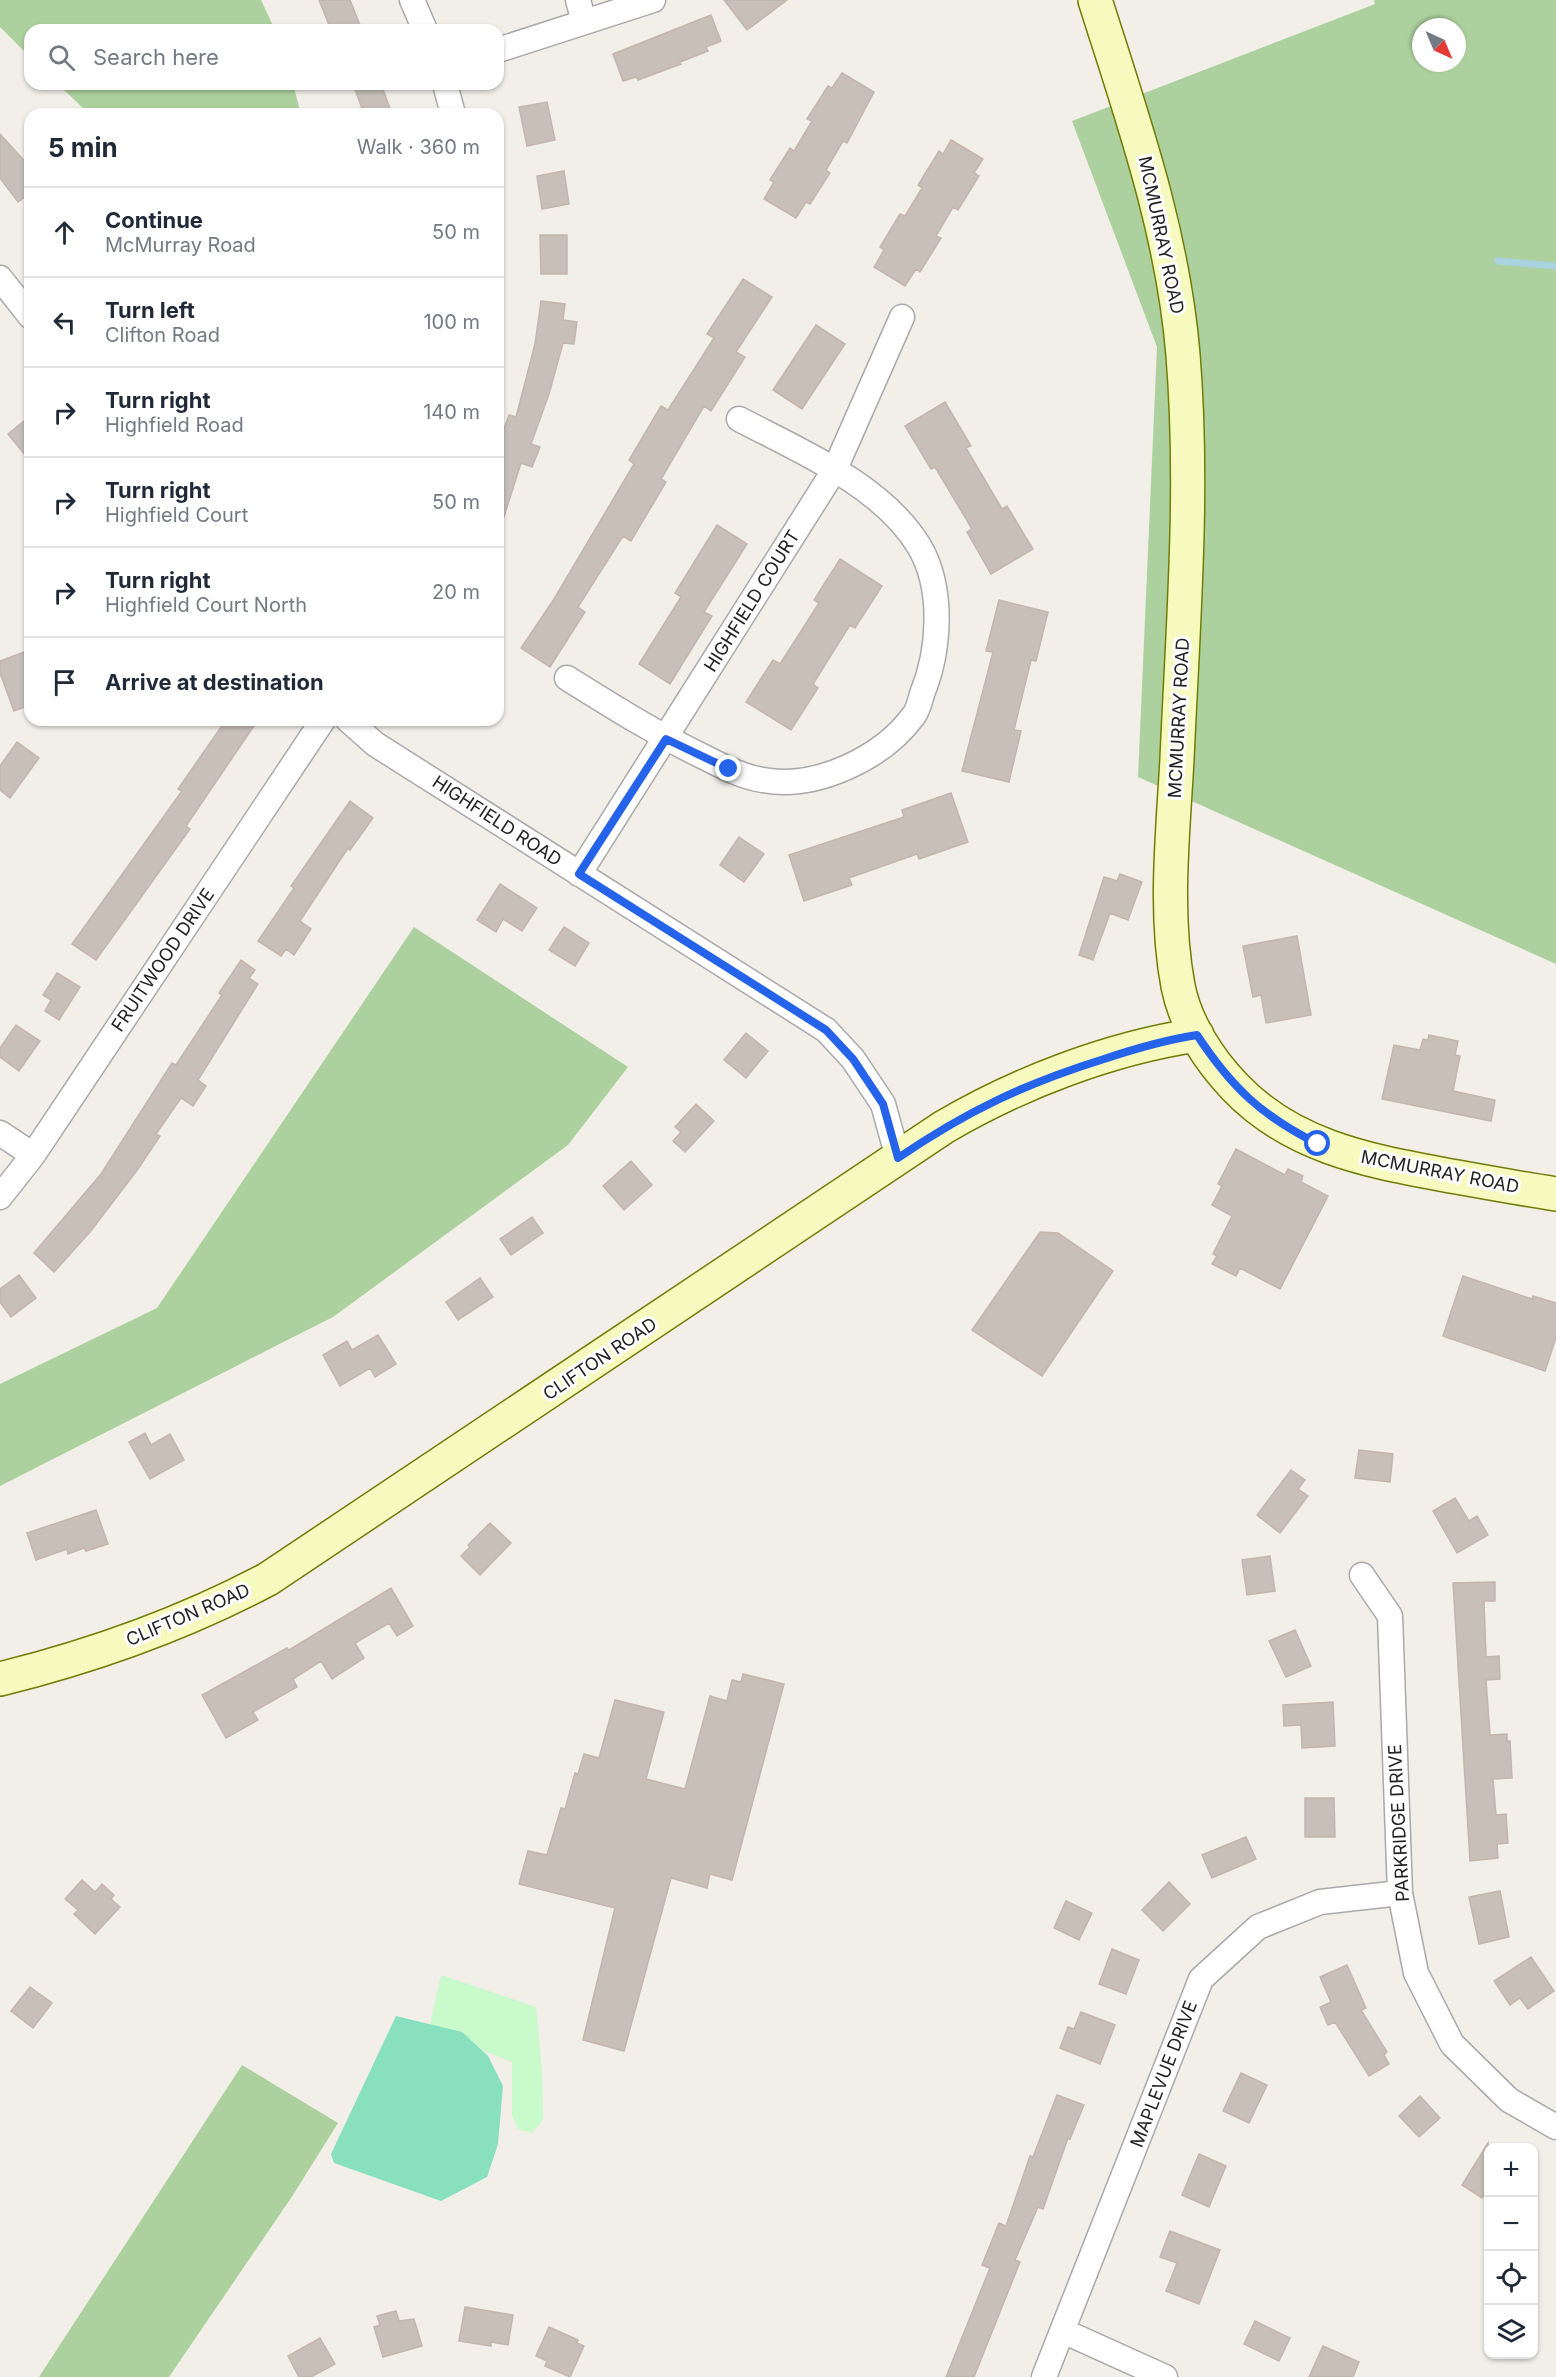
<!DOCTYPE html>
<meta charset="utf-8">
<style>
body{margin:0;font-family:Inter,sans-serif;background:#f2f2f3;color:#1f2937}
.controls{position:absolute;right:18px;bottom:18px;display:grid;overflow:hidden;border-radius:12px;box-shadow:0 2px 4px #0004}
.controls button{width:54px;height:54px;display:grid;place-items:center;padding:0;border:0;border-bottom:2px solid #e0e1e3;background:#fff;color:#1f2937;font:30px sans-serif}
.compass{position:absolute;left:1412px;top:18px;width:54px;height:54px;border-radius:50%;background:#fff;box-shadow:0 2px 4px #0004;rotate:136deg}
.stop{position:absolute;width:18px;height:18px;margin:-14px;border:4px solid #2563eb;border-radius:50%;background:#fff}
.stop.end{background:#2563eb;border-color:#fff;box-shadow:0 2px 6px #0008}
.list{margin:0;padding:0;list-style:none}
h2{display:flex;justify-content:space-between;align-items:center;height:78px;margin:0;padding:0 24px;font-size:26px}
h2 small{font-size:20px;font-weight:400;color:#747a83}
.list li{display:grid;grid-template-columns:39px 1fr auto;gap:18px;align-items:center;box-sizing:border-box;height:90px;padding:0 24px;border-top:2px solid #e0e1e3}
.list b{display:block;font-size:22px;white-space:nowrap}
.list p{margin:0;font-size:20px;white-space:nowrap;color:#747a83}
.list em{font-size:20px;font-style:normal;color:#747a83}
.icon{flex:none;width:33px;height:33px;fill:none;stroke:currentColor;stroke-width:2;stroke-linecap:round;stroke-linejoin:round}
.map{position:relative;flex:none;width:1556px;height:2377px;overflow:hidden}
.search{position:absolute;background:#fff;box-shadow:0 2px 4px #0004;left:24px;top:24px;width:480px;height:66px;display:flex;align-items:center;gap:15px;box-sizing:border-box;padding:0 21px;border-radius:18px;color:#747a83;font-size:22px}
.panel{position:absolute;background:#fff;box-shadow:0 2px 4px #0004;left:24px;top:108px;width:480px;height:618px;border-radius:18px}
.map>svg:first-child{display:block}
.forest{fill:#add19e;fill-rule:evenodd}
.park{fill:#c8facc}
.pitch{fill:#88e0be}
.lines{fill:none;stroke-linecap:round;stroke-linejoin:round}
.stream{stroke:#aad3df;stroke-width:7}
.building{fill:#c7bfb8;stroke:#c4b6ab;stroke-width:1.5}
.street-casing{stroke:#a9a9a9;stroke-width:27}
.secondary-casing{stroke:#707d05;stroke-width:36}
.street{stroke:#fff;stroke-width:24}
.secondary{stroke:#f7fabf;stroke-width:33}
.route{stroke:#2563eb;stroke-width:8}
.labels{text-anchor:middle;stroke-width:6;stroke-linejoin:round;paint-order:stroke}
.street-label{font-size:18px;fill:#222;stroke:#fff}
</style>
<div class="map">
<svg width="1556" height="2377" viewBox="0 0 1556 2377">
<rect width="100%" height="100%" fill="#f2efe9"/>
<path class="forest" d="M0,0H261L275,30H30V57L0,27Z
M1374,0H1556V964L1138,777L1157,347L1072,121L1375,4ZM1421,27H1457V63H1421Z
M58,84H293L301,114H89Z
M414,927L628,1067L568,1145L333,1317L0,1486V1384L157,1308Z
M242,2065L338,2123L293,2195L169,2377H39Z"/>
<path class="park" d="M441,1975L536,2007L542,2071L543,2120L532,2133L518,2129L512,2116V2062L429,2029Z"/>
<path class="pitch" d="M396,2016L462,2032L488,2056L503,2086L498,2144L487,2177L441,2201L334,2163L331,2154Z"/>
<g class="lines">
<path class="stream" d="M1498,261L1556,266"/>
</g>
<path class="building" d="M319,0H350L362,30H331Z
M724,0H787L747,30Z
M711,15L721,41L706,47L708,51L680,62L681,64L638,80L636,77L623,81L613,54Z
M842,73L874,92L847,143L843,141L826,170L830,173L810,204L806,202L796,218L764,199L774,182L770,180L790,148L794,151L812,121L807,119L828,86L832,88Z
M353,84H381L392,114H364Z
M547,102L555,140L527,146L519,107Z
M0,134L30,167V193L18,202L0,178Z
M951,140L983,159L974,173L979,176L958,210L953,207L936,236L941,238L920,272L916,269L905,286L874,267L884,250L880,247L900,214L905,216L922,188L918,185L939,151L943,154Z
M564,171L569,204L542,209L537,176Z
M540,235H567V274H541Z
M743,279L772,297L736,352L745,357L711,411L704,406L661,479L666,482L631,541L623,536L578,607L585,612L550,667L521,648L554,599L634,464L629,460L661,406L668,410L714,338L707,334Z
M541,301L565,304L563,320L577,322L574,344L563,343L549,394L531,444L540,447L532,467L521,463L502,523H498V446L509,415L516,417L535,344Z
M816,325L845,344L802,409L773,390Z
M945,402L971,446L966,448L1002,509L1007,506L1033,549L991,574L967,532L972,529L935,467L931,469L905,426Z
M30,416V461L8,434Z
M717,525L747,544L704,612L712,616L670,684L639,664L681,597L675,593Z
M840,559L882,586L855,628L850,625L813,684L818,688L791,730L746,702L773,660L780,664L819,603L814,600Z
M999,600L1048,612L1036,661L1031,660L1014,730L1021,731L1009,782L962,771L993,652L986,651Z
M24,652L30,668V705L14,711L0,673V661Z
M226,720H258L186,826L190,829L96,960L72,944L182,791L178,789Z
M17,742L39,758L10,798L0,790V766Z
M951,793L968,842L919,859L917,854L849,878L852,885L804,901L789,855L904,817L902,810Z
M350,801L373,818L350,850L348,848L300,921L311,929L294,955L286,949L281,956L258,941L294,888L291,886Z
M739,837L764,854L744,882L720,865Z
M1120,874L1142,882L1128,920L1110,913L1093,960L1079,955L1104,877L1117,881Z
M500,884L537,908L522,931L503,919L496,932L477,920Z
M564,927L589,943L575,966L549,950Z
M1297,936L1311,1015L1266,1023L1261,995L1253,997L1243,946Z
M241,960L255,970L249,978L258,984L198,1080L206,1086L193,1106L181,1098L156,1134L160,1136L138,1169L90,1232L54,1272L34,1253L101,1174L172,1063L176,1065L222,995L219,993Z
M57,973L80,987L59,1020L45,1011L51,1000L43,995Z
M16,1025L40,1041L19,1071L0,1057V1048Z
M746,1033L768,1051L746,1078L724,1060Z
M1429,1035L1458,1041L1455,1055L1460,1056L1453,1091L1495,1100L1491,1121L1382,1099L1394,1045L1420,1050L1423,1039L1428,1040Z
M696,1104L714,1121L685,1152L673,1141L681,1132L675,1127Z
M1236,1149L1285,1175L1288,1169L1303,1176L1301,1182L1328,1196L1280,1289L1240,1268L1236,1276L1212,1264L1217,1256L1213,1254L1232,1216L1212,1205L1222,1186L1218,1184Z
M631,1161L652,1185L624,1210L603,1186Z
M532,1217L543,1233L511,1255L500,1239Z
M1040,1232L1058,1233L1113,1271L1042,1376L972,1330Z
M19,1275L36,1298L11,1317L0,1302V1289Z
M1463,1276L1532,1299L1533,1296L1556,1303V1338L1545,1371L1443,1336Z
M480,1278L493,1297L458,1320L446,1302Z
M378,1335L396,1364L375,1377L370,1368L340,1386L323,1355L347,1341L352,1350Z
M145,1433L151,1445L170,1434L184,1460L150,1479L129,1442Z
M1359,1450L1393,1454L1390,1482L1355,1478Z
M1291,1470L1305,1480L1298,1489L1308,1496L1280,1533L1257,1515Z
M1455,1498L1469,1521L1477,1516L1488,1535L1457,1553L1433,1511Z
M96,1510L108,1544L86,1551L84,1548L68,1554L67,1549L36,1560L27,1533Z
M490,1523L511,1543L480,1575L461,1556L470,1547L468,1545Z
M1270,1556L1275,1591L1247,1595L1242,1560Z
M1495,1582V1601H1484L1486,1657L1499,1656L1500,1679L1486,1680L1490,1735L1507,1734V1741H1510L1512,1778L1493,1779L1496,1815L1506,1814L1508,1843L1497,1844L1498,1858L1470,1861L1453,1583Z
M391,1588L413,1626L397,1636L389,1623L355,1643L364,1658L332,1679L321,1661L293,1679L297,1687L253,1712L258,1720L226,1738L202,1695L287,1648L289,1650Z
M1295,1630L1311,1666L1286,1677L1269,1641Z
M743,1674L784,1684L732,1880L710,1874L707,1888L671,1878L624,2051L583,2040L615,1908L519,1884L528,1851L547,1855L561,1808L565,1809L575,1773L578,1774L584,1754L599,1758L615,1700L664,1712L646,1779L685,1789L710,1696L727,1701L732,1680L741,1682Z
M1333,1702L1335,1746L1302,1748L1301,1725L1284,1726L1283,1705Z
M1305,1798H1334L1335,1837H1305Z
M1246,1837L1256,1859L1212,1878L1202,1855Z
M82,1880L95,1892L102,1884L114,1895L111,1899L120,1907L95,1934L74,1914L78,1910L65,1899Z
M1169,1882L1190,1904L1163,1931L1142,1910Z
M1500,1891L1509,1937L1479,1944L1469,1897Z
M1066,1901L1092,1913L1079,1940L1054,1928Z
M1112,1949L1139,1960L1126,1994L1099,1984Z
M1531,1957L1554,1991L1528,2009L1520,1998L1510,2005L1494,1981Z
M1347,1965L1366,2008L1361,2010L1387,2052L1384,2055L1389,2064L1369,2076L1335,2022L1328,2025L1320,2007L1331,2002L1320,1977Z
M30,1987L52,2003L33,2028L11,2011Z
M1081,2012L1115,2025L1100,2064L1060,2048L1068,2027L1074,2029Z
M1241,2073L1267,2085L1249,2123L1223,2111Z
M1057,2095L1084,2105L1070,2139L1068,2138L1043,2209L1038,2207L1015,2260L1020,2262L974,2377H946L990,2268L982,2265L999,2223L1006,2226L1030,2156L1033,2157Z
M1420,2096L1440,2118L1419,2137L1399,2116Z
M1488,2143V2188L1482,2198L1462,2185Z
M1199,2154L1226,2166L1209,2207L1182,2195Z
M1170,2231L1220,2250L1199,2304L1166,2291L1177,2263L1160,2257Z
M465,2307L513,2315L508,2345L491,2342V2346L459,2341Z
M396,2311L399,2321L414,2319L422,2346L383,2357L374,2327L380,2325L377,2316Z
M1255,2321L1290,2338L1279,2361L1244,2344Z
M549,2327L578,2340L577,2343L584,2346L570,2377L545,2366L547,2361L536,2356Z
M320,2338L335,2364L311,2377H299L288,2356Z
M1323,2346L1359,2362L1353,2377H1309Z"/>
<g class="lines">
<defs>
<path id="street" d="M412,0L425,30
M578,0L584,22
M498,50L653,0
M445,84L453,114
M0,278L30,316
M567,678C612,706 656,734 704,757C722,766 742,777 763,780C816,790 883,758 914,715C918,710 920,701 922,694C940,650 944,588 919,546C882,485 800,451 739,419
M348,720L375,744L826,1030L853,1059L883,1104L898,1158
M579,874L835,469L902,317
M0,1133L33,1155
M0,1197L33,1155L323,720
M1362,1575L1390,1616L1400,1893L1416,1973L1452,2044L1509,2100L1556,2127
M1063,2331L1165,2377
M1044,2377L1201,1979L1258,1927L1320,1902L1400,1893"/>
<path id="secondary" d="M1095,0C1132,117 1173,232 1183,355C1194,490 1183,624 1177,759C1173,833 1164,912 1178,986C1185,1023 1209,1060 1235,1087C1290,1145 1364,1160 1440,1174C1479,1181 1517,1188 1556,1194
M0,1679C93,1656 183,1624 268,1579L944,1127C1019,1083 1110,1048 1197,1035"/>
</defs>
<use href="#street" class="street-casing"/>
<use href="#secondary" class="secondary-casing"/>
<use href="#street" class="street"/>
<use href="#secondary" class="secondary"/>
</g>
<g class="lines">
<path class="route" d="M729,769L666,739L579,874L826,1030L853,1059L883,1104L898,1158C967,1111 1024,1084 1104,1059C1134,1049 1165,1040 1197,1035C1232,1088 1262,1116 1318,1144"/>
</g>
<g class="labels">
<g class="street-label">
<text transform="translate(1161 235) rotate(78)" y="6">MCMURRAY ROAD</text>
<text transform="translate(752 601) rotate(-58)" y="6">HIGHFIELD COURT</text>
<text transform="translate(1179 718) rotate(-87)" y="6">MCMURRAY ROAD</text>
<text transform="translate(497 821) rotate(33)" y="6">HIGHFIELD ROAD</text>
<text transform="translate(163 960) rotate(-56)" y="6">FRUITWOOD DRIVE</text>
<text transform="translate(1440 1172) rotate(11)" y="6">MCMURRAY ROAD</text>
<text transform="translate(600 1359) rotate(-34)" y="6">CLIFTON ROAD</text>
<text transform="translate(188 1615) rotate(-23)" y="6">CLIFTON ROAD</text>
<text transform="translate(1399 1823) rotate(-93)" y="6">PARKRIDGE DRIVE</text>
<text transform="translate(1164 2074) rotate(-69)" y="6">MAPLEVUE DRIVE</text>
</g>
</g>
</svg>
<div class="controls">
<button>+</button>
<button>−</button>
<button><svg class="icon" aria-label="locate" viewBox="0 0 24 24"><circle cx="12" cy="12" r="6"/><path d="M12 2v4M12 18v4M2 12h4M18 12h4"/></svg></button>
<button><svg class="icon" aria-label="layers" viewBox="0 0 24 24"><path d="M12 4l9 5-9 5-9-5zM3 14l9 5 9-5"/></svg></button>
</div>
<svg class="compass" viewBox="-18 -18 36 36"><path d="M0-13l5 13h-10z" fill="#e53935"/><path d="M0 13l5-13h-10z" fill="#747a83"/></svg>
<div class="stop" style="left:1318px;top:1144px"></div>
<div class="stop end" style="left:729px;top:769px"></div>
<div class="search"><svg class="icon" aria-label="search" viewBox="0 0 24 24"><circle cx="10" cy="10" r="6"/><path d="M15 15l6 6"/></svg>Search here</div>
<section class="panel">
<h2>5 min<small>Walk · 360 m</small></h2>
<ul class="list">
<li><svg class="icon" aria-label="ahead" viewBox="0 0 24 24"><path d="M12 20V5M6 11l6-6 6 6"/></svg><div><b>Continue</b><p>McMurray Road</p></div><em>50 m</em></li>
<li><svg class="icon" aria-label="left" viewBox="0 0 24 24"><path d="M17 20v-9H6M10 6l-5 5 5 5"/></svg><div><b>Turn left</b><p>Clifton Road</p></div><em>100 m</em></li>
<li><svg class="icon" aria-label="right" viewBox="0 0 24 24"><path d="M7 20v-9h11M14 6l5 5-5 5"/></svg><div><b>Turn right</b><p>Highfield Road</p></div><em>140 m</em></li>
<li><svg class="icon" aria-label="right" viewBox="0 0 24 24"><path d="M7 20v-9h11M14 6l5 5-5 5"/></svg><div><b>Turn right</b><p>Highfield Court</p></div><em>50 m</em></li>
<li><svg class="icon" aria-label="right" viewBox="0 0 24 24"><path d="M7 20v-9h11M14 6l5 5-5 5"/></svg><div><b>Turn right</b><p>Highfield Court North</p></div><em>20 m</em></li>
<li><svg class="icon" aria-label="arrive" viewBox="0 0 24 24"><path d="M6 21V4h12l-3 4 3 4H6"/></svg><div><b>Arrive at destination</b></div></li>
</ul>
</section>
</div>
